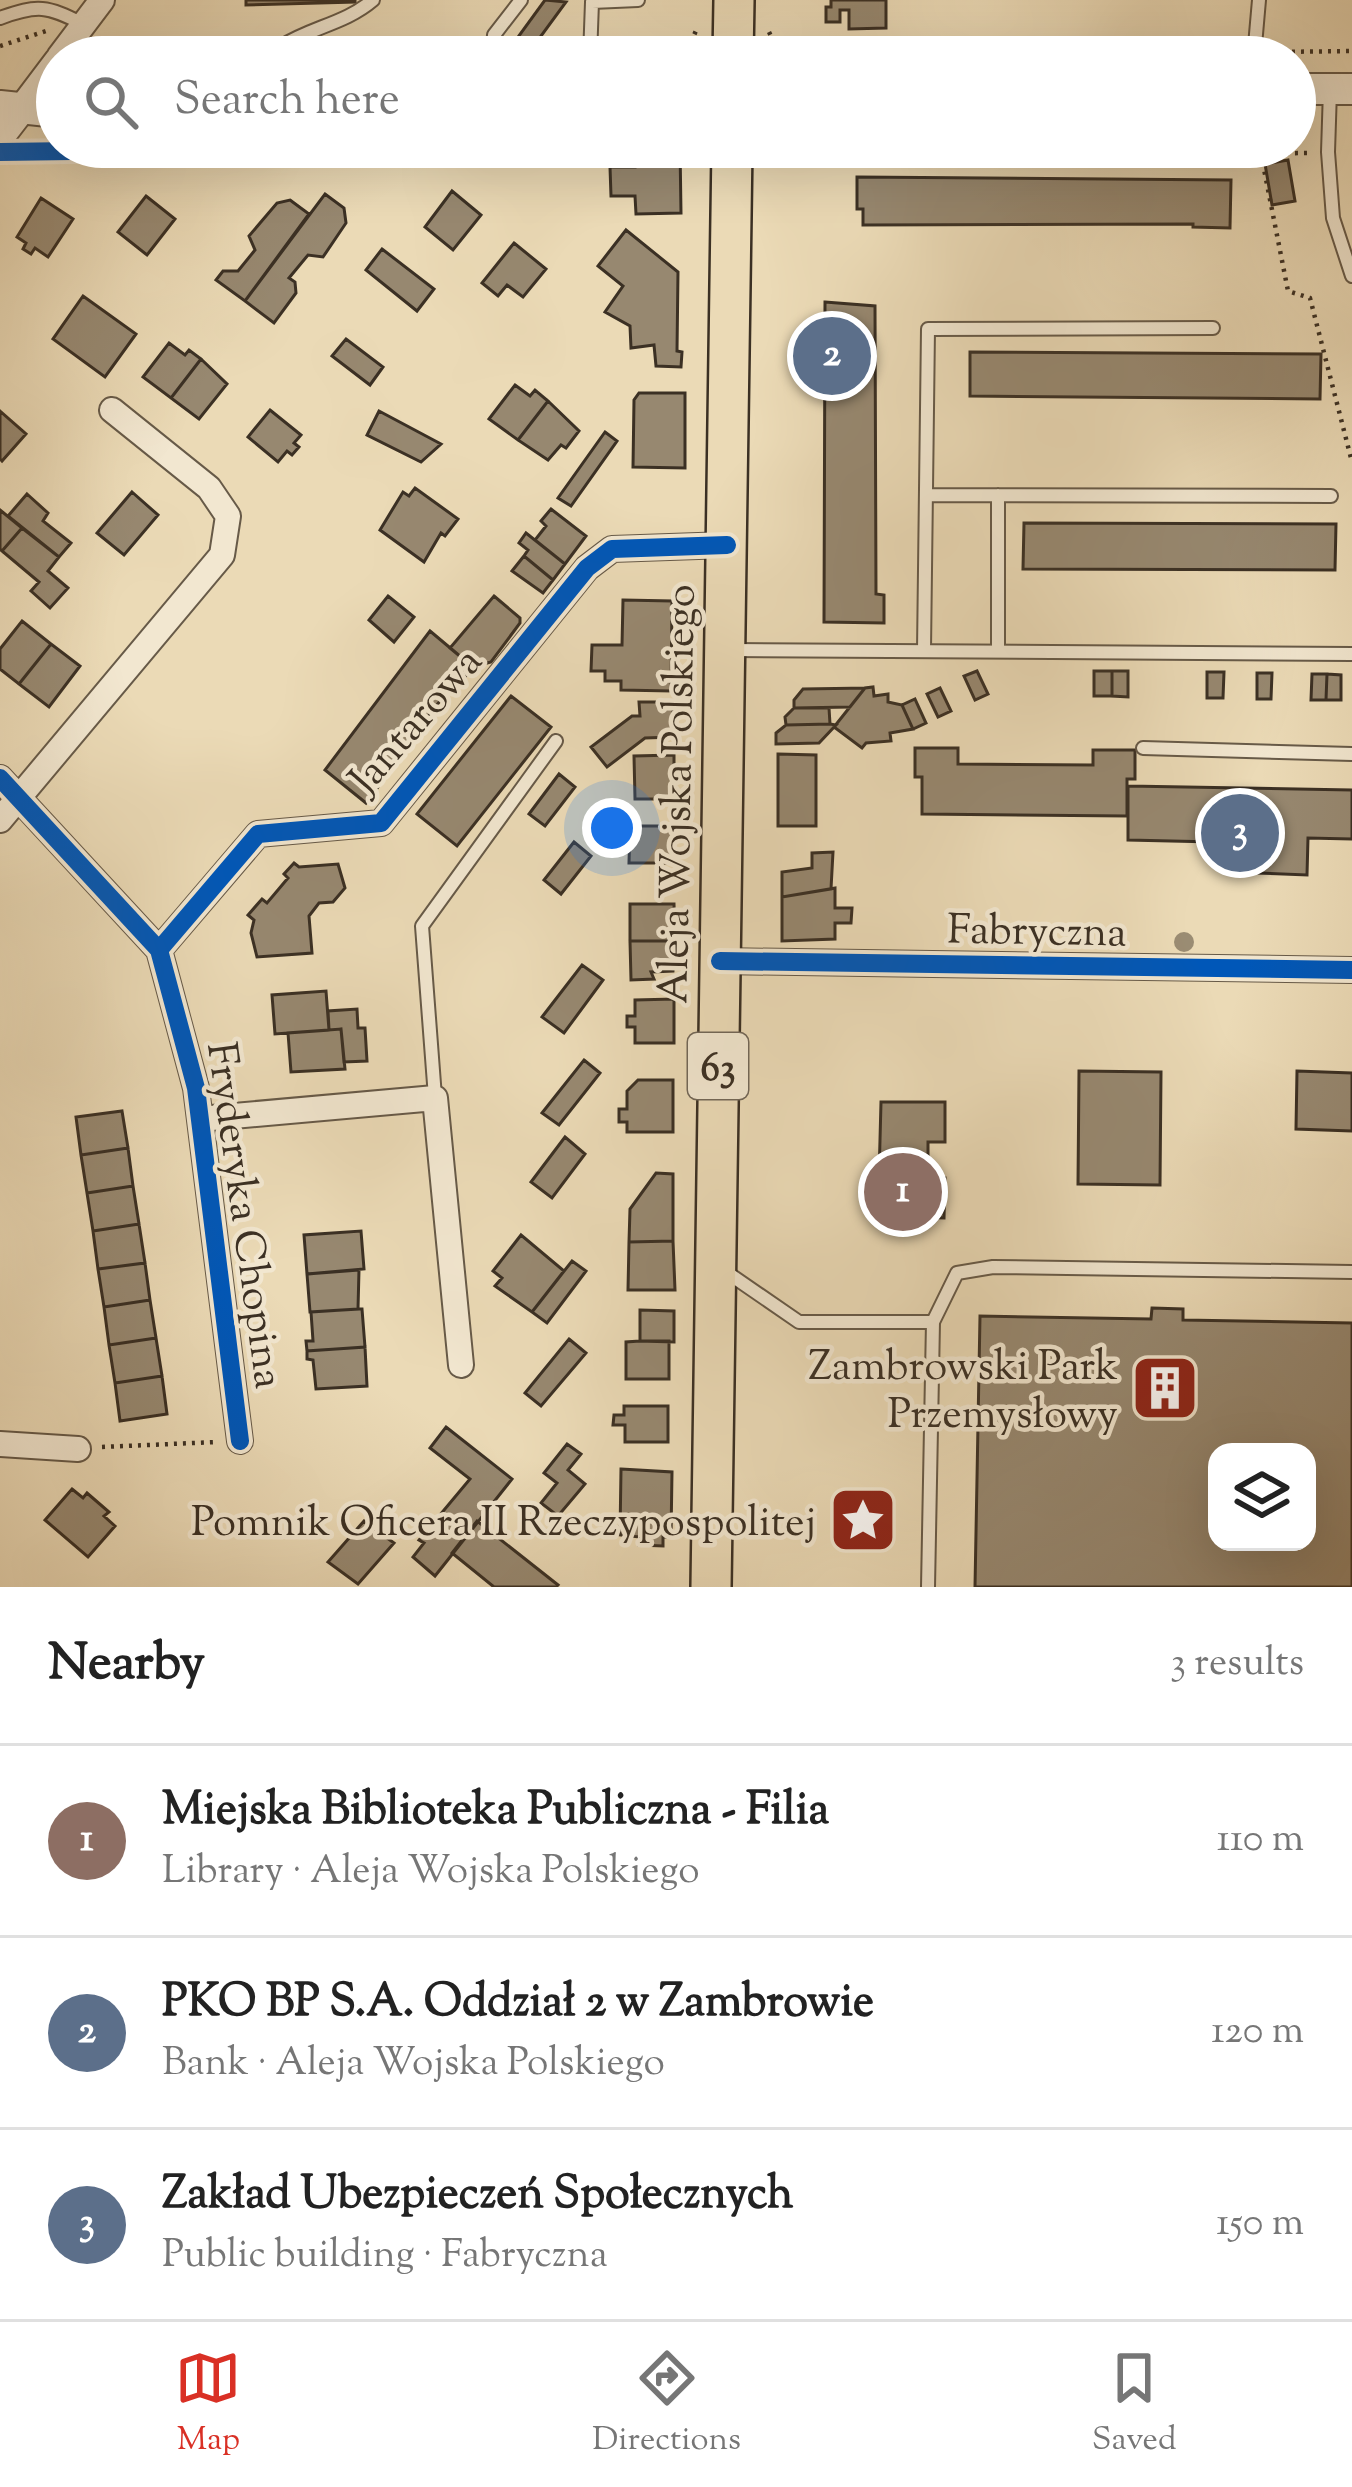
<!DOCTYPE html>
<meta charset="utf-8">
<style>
body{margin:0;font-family:"Sorts Mill Goudy",serif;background:#f6f6f6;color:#222}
.controls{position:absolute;right:36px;bottom:36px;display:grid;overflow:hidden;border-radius:24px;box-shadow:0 12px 48px #0002}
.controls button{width:108px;height:108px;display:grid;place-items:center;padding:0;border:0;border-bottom:3px solid #e0e0e0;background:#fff;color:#222;font:60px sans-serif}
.you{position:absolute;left:612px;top:828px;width:42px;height:42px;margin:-30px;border:9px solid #fff;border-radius:50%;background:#1a73e8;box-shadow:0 0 0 18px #1a73e833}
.badge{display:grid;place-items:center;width:78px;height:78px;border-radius:50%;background:#d93025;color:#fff;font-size:39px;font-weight:700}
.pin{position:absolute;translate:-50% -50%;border:6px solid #fff;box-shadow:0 3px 12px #0006}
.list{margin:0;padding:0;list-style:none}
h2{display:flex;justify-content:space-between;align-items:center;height:156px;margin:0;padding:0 48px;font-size:51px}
h2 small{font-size:39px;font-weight:400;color:#767676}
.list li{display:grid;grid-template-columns:78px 1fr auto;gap:36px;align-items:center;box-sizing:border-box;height:192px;padding:0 48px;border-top:3px solid #e0e0e0}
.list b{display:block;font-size:45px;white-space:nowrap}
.list p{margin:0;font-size:39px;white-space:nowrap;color:#767676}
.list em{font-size:39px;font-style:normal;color:#767676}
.icon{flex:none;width:66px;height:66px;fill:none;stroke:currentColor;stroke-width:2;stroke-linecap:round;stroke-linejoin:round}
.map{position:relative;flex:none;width:1352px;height:1587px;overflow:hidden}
.search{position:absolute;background:#fff;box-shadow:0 12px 48px #0002;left:36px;right:36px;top:36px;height:132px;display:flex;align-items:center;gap:30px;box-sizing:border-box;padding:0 42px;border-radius:66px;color:#767676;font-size:45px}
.sheet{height:732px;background:#fff}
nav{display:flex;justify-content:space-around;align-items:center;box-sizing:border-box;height:168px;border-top:3px solid #e0e0e0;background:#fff;font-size:33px;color:#767676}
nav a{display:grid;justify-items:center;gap:6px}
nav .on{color:#d93025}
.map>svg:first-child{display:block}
.building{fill:#978870;stroke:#3b3024;stroke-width:3;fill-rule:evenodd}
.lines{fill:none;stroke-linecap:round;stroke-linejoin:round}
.service-casing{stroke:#675a48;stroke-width:16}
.minor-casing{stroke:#675a48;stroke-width:28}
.tertiary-casing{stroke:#675a48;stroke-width:34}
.primary-casing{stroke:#3b3024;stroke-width:44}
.path{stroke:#3b3024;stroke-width:4.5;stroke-dasharray:3 6;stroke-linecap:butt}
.service{stroke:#f2e7d0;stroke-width:12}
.minor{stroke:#f2e7d0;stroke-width:24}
.tertiary{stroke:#f2e7d0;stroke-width:30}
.primary{stroke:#ebdab6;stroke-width:39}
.cycleway-casing{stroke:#f2e7d0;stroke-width:26}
.cycleway{stroke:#0057b8;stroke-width:18}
.tree{fill:#9a8c73}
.labels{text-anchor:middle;stroke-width:9;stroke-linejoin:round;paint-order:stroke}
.shield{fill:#f2e7d0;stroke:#726758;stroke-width:3}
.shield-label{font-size:39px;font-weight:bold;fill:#3b3024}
.street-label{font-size:42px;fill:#3b3024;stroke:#f2e7d0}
.poi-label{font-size:42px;fill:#3b3024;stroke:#f2e7d0;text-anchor:end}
</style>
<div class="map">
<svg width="1352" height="1587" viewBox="0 0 1352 1587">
<rect width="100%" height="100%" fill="#ebdab6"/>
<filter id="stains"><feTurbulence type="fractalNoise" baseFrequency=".00167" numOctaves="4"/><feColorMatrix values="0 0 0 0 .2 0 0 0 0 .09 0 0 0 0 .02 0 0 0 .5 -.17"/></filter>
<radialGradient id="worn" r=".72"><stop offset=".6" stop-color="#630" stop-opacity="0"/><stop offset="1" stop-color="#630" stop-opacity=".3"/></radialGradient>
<path class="building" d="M246,0H355V2L246,5Z
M545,0L566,2L533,47L518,37Z
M831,0H886V28L849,29V10H840V22H826V7H831Z
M635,147H680L681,213L636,214L635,196H611L610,167H635Z
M1288,160L1295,201L1272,205L1265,164Z
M857,177L1231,180L1230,228L1193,227V224L863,225V209H857Z
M452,191L481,215L453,250L425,227Z
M325,194L344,208L346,223L323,257L308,255L289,278L295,282L296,293L274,323L245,301Z
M146,196L175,219L147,255L118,232Z
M41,198L73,219L48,257L35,248L31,254L23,249L26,243L17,237Z
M290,200L309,214L245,301L216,280L223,271H238L255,250L249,236L277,203Z
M626,230L678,272L677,351L682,352L681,367L656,366L654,345L631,348L630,326L605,312L623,286L598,266Z
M514,243L546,269L523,297L507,285L498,296L482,283Z
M382,249L434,289L417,311L366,270Z
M83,296L136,334L105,377L53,339Z
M825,302L875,306L876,594L884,595V623L824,622Z
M346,339L383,367L370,385L332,356Z
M169,343L185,355L189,350L201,359L171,398L143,377Z
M970,352L1321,354L1320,399L970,396Z
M201,359L227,384L199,419L171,398Z
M515,385L530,396L535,390L548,401L518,440L489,419Z
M639,393H685V468L633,467L634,400Z
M548,401L579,431L566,448L561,445L548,460L518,440Z
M270,410L301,435L294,443L299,447L292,455L287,451L278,462L248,437Z
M0,411L26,434L2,461L0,459Z
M379,411L441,444L421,462L367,435Z
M605,432L617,441L571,506L558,498Z
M415,488L458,519L445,536L441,533L424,562L380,530L403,492L409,496Z
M132,492L158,515L124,555L97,533Z
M27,494L48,513L43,521L71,543L59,557L8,516Z
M551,509L586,536L565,564L535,540L546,526L541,521Z
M0,510L22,528L2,551L0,549Z
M1024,523L1336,524L1335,570L1023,569Z
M22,528L59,557L48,571L68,588L50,608L31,591L39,582L2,551Z
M526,533L565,564L553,580L524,556L528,550L519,543Z
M524,556L553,580L543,593L512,571Z
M388,596L414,617L394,642L369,620Z
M494,596L520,618V623L491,662L473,667L450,648Z
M623,600L672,601L671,691L621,690V681H605V671H591L592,645H622Z
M22,621L51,644L19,684L0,669V649Z
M430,631L473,667L454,690L451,687L381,776L384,779L366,803L325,770Z
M51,644L80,666L49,707L19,684Z
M977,671L988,694L975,700L964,676Z
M1094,671H1112V696H1094Z
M1112,671H1128V697L1112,696Z
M1207,672H1224L1223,698H1207Z
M1257,673H1272L1271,699H1257Z
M1312,674H1327L1326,700H1311Z
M1327,674L1341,675V700H1326Z
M873,687L874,696L888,694V702L902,705L913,729L890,733L891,741L866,743L862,748L834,727L865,688Z
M865,688L850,707L794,708V700L803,689Z
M940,688L951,711L938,717L927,694Z
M511,696L551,727L457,846L417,814Z
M915,699L926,723L913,729L902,705Z
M639,702H673V737L645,738L607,767L591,747L632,716H640Z
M794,708H829L830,724L786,725L785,717Z
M786,725L830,724L836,725L819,743L776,744V733Z
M915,748H958V764L1093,765V750H1135V779H1127V816L922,814V777H915Z
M778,754L816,755V826H778Z
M674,755V799H635L634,756Z
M559,774L575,787L545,826L529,814Z
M1128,786L1352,790V839L1308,838L1307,875L1257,873L1258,843L1128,840Z
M630,826H674V863H629Z
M574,842L591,856L561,894L544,880Z
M833,852L831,889L782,897V872L812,868V853Z
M294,863L299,867L338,864L345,888L333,902L319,903L309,916L312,953L257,957L251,933L254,920L248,915L262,899L267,903L288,878L284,874Z
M835,888V908H852L851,923H835V939L782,941V897Z
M630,904H674L675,941H630Z
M630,941H675L673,971L651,972L654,979L631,980Z
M582,965L603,980L564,1033L542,1017Z
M326,991L329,1030L275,1034L272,995Z
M674,999V1043H635V1027H627V1016H635V1000Z
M357,1009L358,1028H365L367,1061L344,1062L341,1029L329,1030L328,1011Z
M341,1029L345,1069L291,1072L288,1033Z
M584,1060L600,1073L559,1125L542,1113Z
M1079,1071L1161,1072L1160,1185L1078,1184Z
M1297,1071L1352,1073V1131L1296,1129Z
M638,1080H673V1132H627V1122H619V1109H627V1091Z
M881,1102H945V1142H928V1178H945L944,1218L878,1216Z
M122,1111L128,1148L81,1155L76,1117Z
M565,1137L585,1154L552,1198L531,1182Z
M128,1148L133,1186L87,1193L81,1155Z
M656,1173L673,1174V1241L629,1242L630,1209Z
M133,1186L139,1224L93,1231L87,1193Z
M139,1224L145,1263L98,1269L93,1231Z
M361,1231L364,1269L307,1274L304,1235Z
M521,1235L564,1271L532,1312L495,1286L502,1278L493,1271Z
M673,1241L675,1290H628L629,1242Z
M572,1261L586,1271L547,1323L532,1312Z
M145,1263L150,1300L104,1307L98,1269Z
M359,1270L358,1309L310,1312L307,1274Z
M150,1300L156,1338L109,1345L104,1307Z
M1152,1308L1183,1309V1320L1352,1323V1587H975L980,1316L1151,1319ZM1217,1452H1307V1542H1217Z
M358,1309H362L365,1347L307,1351L306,1341H313L311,1312Z
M640,1310L674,1311V1342L640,1341Z
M156,1338L162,1376L115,1383L109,1345Z
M569,1339L586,1353L541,1406L525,1393Z
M640,1341H669V1379H626V1342Z
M365,1347L367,1386L316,1389L313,1360L307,1359V1351Z
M162,1376L167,1414L120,1421L115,1383Z
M624,1406H668V1442H625V1425H613L614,1415H624Z
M446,1427L512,1479L435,1576L413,1557L424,1543L419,1540L470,1479L430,1448Z
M567,1444L581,1454L568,1470L585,1484L558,1516L541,1503L557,1483L544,1473Z
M621,1469L672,1472L671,1537H663V1546L639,1545L640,1537L620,1535Z
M72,1489L83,1498L87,1493L109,1512L104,1516L115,1526L88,1557L45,1520Z
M364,1521L394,1543L358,1584L328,1562Z
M477,1521L558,1585L556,1587H494L452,1553Z"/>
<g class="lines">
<defs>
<path id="service" d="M0,18C38,4 47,6 83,24
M277,57L280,47C311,27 345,24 373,0
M492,57L494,35L521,0
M590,57L592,2L638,0
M1254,57L1259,0
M1330,90L1328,152L1333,218L1352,276
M926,495L1331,496
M732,650L1352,654
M924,650L928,329L1213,328
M998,650V495
M1143,748L1352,754
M435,1097L422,926L556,741
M722,1269L799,1322H933
M928,1587L933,1322L957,1273L993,1267L1352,1272"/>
<path id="minor" d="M59,57L102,0
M20,109L57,60
M0,778L159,950L196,1088L240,1441
M0,820L222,555L228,516L209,488L112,410
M159,950L258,834L381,823L587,568L612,549L727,545
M720,961L1352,970
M200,1119L435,1098L461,1365
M0,1444L78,1449"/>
<path id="tertiary" d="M1295,89H1352
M0,106L57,112
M0,135L20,109"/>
<path id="primary" d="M733,57L734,0
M711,1587L732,147"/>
</defs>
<use href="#service" class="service-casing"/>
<use href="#minor" class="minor-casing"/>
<use href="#tertiary" class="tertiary-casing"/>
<use href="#primary" class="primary-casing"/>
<path class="path" d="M769,32L778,50L797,54L1232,52
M109,38L132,54L130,57
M0,46L46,31
M1274,52L1352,51
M615,57L661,56L688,49L698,26
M117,147V150
M1261,154L1288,291L1310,298L1352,462
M782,158L1310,153
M102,1447L217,1442"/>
<use href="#service" class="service"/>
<use href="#minor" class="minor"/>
<use href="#tertiary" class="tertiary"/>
<use href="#primary" class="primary"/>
<defs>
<path id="cycleway" d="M0,152L371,147
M0,778L159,950L196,1088L240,1441
M159,950L258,834L381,823L587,568L612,549L727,545
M720,961L1352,970"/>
</defs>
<use href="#cycleway" class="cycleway-casing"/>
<use href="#cycleway" class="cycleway"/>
</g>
<circle class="tree" cx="1184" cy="942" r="10"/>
<defs>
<symbol id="building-square" viewBox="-11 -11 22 22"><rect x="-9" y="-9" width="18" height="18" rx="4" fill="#8f2418" stroke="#f2e7d0"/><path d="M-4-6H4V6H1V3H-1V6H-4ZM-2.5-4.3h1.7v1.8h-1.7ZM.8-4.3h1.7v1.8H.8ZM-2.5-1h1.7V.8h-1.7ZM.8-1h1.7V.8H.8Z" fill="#fff"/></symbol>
<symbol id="sight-square" viewBox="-11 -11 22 22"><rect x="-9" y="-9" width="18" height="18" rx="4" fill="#8f2418" stroke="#f2e7d0"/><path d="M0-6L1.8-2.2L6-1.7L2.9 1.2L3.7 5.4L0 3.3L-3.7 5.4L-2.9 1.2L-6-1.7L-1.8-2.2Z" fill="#fff"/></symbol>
</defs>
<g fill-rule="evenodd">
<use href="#building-square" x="1127" y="1350" width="76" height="76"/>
<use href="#sight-square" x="825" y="1482" width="76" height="76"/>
</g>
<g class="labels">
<rect class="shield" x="688" y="1033" width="60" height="66" rx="9"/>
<g class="shield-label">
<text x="718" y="1080">63</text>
</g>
<g class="street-label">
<text transform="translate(414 719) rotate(-49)" y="15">Jantarowa</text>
<text transform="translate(675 794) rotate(-89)" y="15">Aleja Wojska Polskiego</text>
<text transform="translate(1037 929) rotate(1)" y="15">Fabryczna</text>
<text transform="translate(247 1215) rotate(82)" y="15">Fryderyka Chopina</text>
</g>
<g class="poi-label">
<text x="1118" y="1379">Zambrowski Park<tspan x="1118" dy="48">Przemysłowy</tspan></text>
<text x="816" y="1535">Pomnik Oficera II Rzeczypospolitej</text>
</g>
</g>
<rect width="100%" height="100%" filter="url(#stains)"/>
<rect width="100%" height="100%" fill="url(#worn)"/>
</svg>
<div class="controls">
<button><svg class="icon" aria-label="layers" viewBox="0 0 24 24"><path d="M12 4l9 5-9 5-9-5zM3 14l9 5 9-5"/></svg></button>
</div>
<div class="you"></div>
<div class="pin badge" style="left:903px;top:1192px;background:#8d6e63">1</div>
<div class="pin badge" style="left:832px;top:356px;background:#5c6f8a">2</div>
<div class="pin badge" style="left:1240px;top:833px;background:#5c6f8a">3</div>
<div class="search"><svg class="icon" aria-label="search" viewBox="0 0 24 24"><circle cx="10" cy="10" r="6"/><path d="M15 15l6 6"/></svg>Search here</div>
</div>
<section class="sheet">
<h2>Nearby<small>3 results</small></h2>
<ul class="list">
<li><span class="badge" style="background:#8d6e63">1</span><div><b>Miejska Biblioteka Publiczna - Filia</b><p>Library · Aleja Wojska Polskiego</p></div><em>110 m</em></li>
<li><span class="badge" style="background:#5c6f8a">2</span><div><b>PKO BP S.A. Oddział 2 w Zambrowie</b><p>Bank · Aleja Wojska Polskiego</p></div><em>120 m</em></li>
<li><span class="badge" style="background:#5c6f8a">3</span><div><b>Zakład Ubezpieczeń Społecznych</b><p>Public building · Fabryczna</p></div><em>150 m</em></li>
</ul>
</section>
<nav>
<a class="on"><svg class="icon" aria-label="map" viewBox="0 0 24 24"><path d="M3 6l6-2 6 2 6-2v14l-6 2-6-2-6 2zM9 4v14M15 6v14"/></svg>Map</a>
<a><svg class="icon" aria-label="directions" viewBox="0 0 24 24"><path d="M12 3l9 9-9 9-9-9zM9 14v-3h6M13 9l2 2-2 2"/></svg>Directions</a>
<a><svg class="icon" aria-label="saved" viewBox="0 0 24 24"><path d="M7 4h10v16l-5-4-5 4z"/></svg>Saved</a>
</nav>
